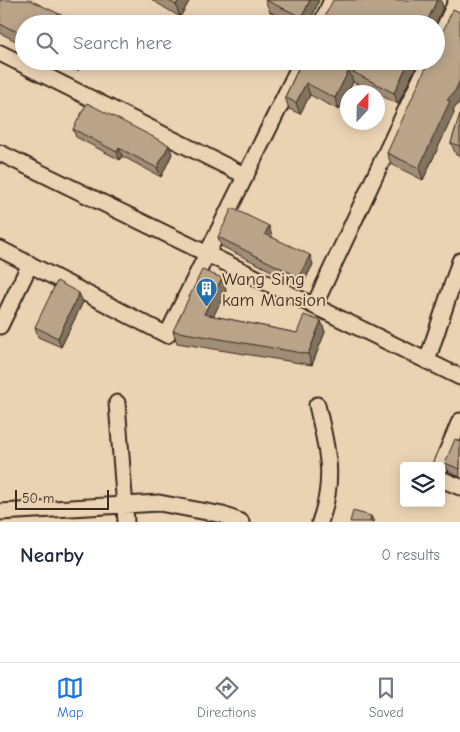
<!DOCTYPE html>
<style>
body{margin:0;font-family:"Comic Neue",sans-serif;background:#f2f2f3;color:#1f2937}
.controls{position:absolute;right:15px;bottom:15px;display:grid;overflow:hidden;border-radius:5px;box-shadow:0 2px 12px #0003}
.controls button{width:45px;height:45px;display:grid;place-items:center;padding:0;border:0;border-bottom:1px solid #e0e1e3;background:#fff;color:#1f2937;font:25px sans-serif}
.compass{position:absolute;left:340px;top:85px;width:45px;height:45px;border-radius:50%;background:#fff;box-shadow:0 2px 12px #0003;rotate:22deg}
.scale{position:absolute;left:15px;bottom:12px;width:94px;box-sizing:border-box;padding-left:5px;border:2px solid #3b2a1e;border-top:0;font-size:14px;line-height:18px;white-space:nowrap;color:#3b2a1e;-webkit-text-stroke:4px #ead3b3;paint-order:stroke}
.list{margin:0;padding:0;list-style:none}
h2{display:flex;justify-content:space-between;align-items:center;height:65px;margin:0;padding:0 20px;font-size:21px}
h2 small{font-size:16px;font-weight:400;color:#747a83}
.icon{flex:none;width:28px;height:28px;fill:none;stroke:currentColor;stroke-width:2;stroke-linecap:round;stroke-linejoin:round}
.map{position:relative;flex:none;width:460px;height:522px;overflow:hidden}
.search{position:absolute;background:#fff;box-shadow:0 2px 12px #0003;left:15px;right:15px;top:15px;height:55px;display:flex;align-items:center;gap:12px;box-sizing:border-box;padding:0 18px;border-radius:28px;color:#747a83;font-size:19px}
.sheet{height:140px;background:#fff}
nav{display:flex;justify-content:space-around;align-items:center;box-sizing:border-box;height:70px;border-top:1px solid #e0e1e3;background:#fff;font-size:14px;color:#747a83}
nav a{display:grid;justify-items:center;gap:2px}
nav .on{color:#1a73e8}
.map>svg:first-child{display:block}
.lines{fill:none;stroke-linecap:round;stroke-linejoin:round}
.street-casing{stroke:#3b2a1e;stroke-width:19}
.street{stroke:#ead3b3;stroke-width:15}
.wall{fill:#9f8d76;stroke:#3b2a1e}
.shaded-wall{fill:#827360;stroke:#3b2a1e}
.building{fill:#b9a489;stroke:#3b2a1e}
.labels{text-anchor:middle;stroke-width:4.5;stroke-linejoin:round;paint-order:stroke}
.poi-label{font-size:18px;fill:#3b2a1e;stroke:#ead3b3;text-anchor:start}
</style>
<div class="map">
<svg width="460" height="522" viewBox="0 0 460 522">
<rect width="100%" height="100%" fill="#ead3b3"/>
<filter id="ink" filterUnits="userSpaceOnUse"><feTurbulence type="fractalNoise" baseFrequency=".02" numOctaves="2"/><feDisplacementMap in="SourceGraphic" scale="10" xChannelSelector="R" yChannelSelector="G"/><feConvolveMatrix kernelMatrix="1 2 1 2 8 2 1 2 1" color-interpolation-filters="sRGB"/></filter>
<g filter="url(#ink)">
<g class="lines">
<defs>
<path id="street" d="M321,24L332,0
M436,45L457,0
M0,53L246,176
M0,153L460,377
M0,249L167,335L302,61
M314,306L429,61
M0,326L30,264
M427,361L460,261
M117,403L126,522
M317,405C327,449 336,477 320,522
M441,466L460,421
M441,479L460,487
M0,512L159,503L223,515L241,522"/>
</defs>
<use href="#street" class="street-casing"/>
<use href="#street" class="street"/>
</g>
<path class="wall" d="M0,0L24,24V45L0,33Z
M152,0H190L180,17Z
M265,0H319L309,24H296L270,12Z
M58,61H82L78,71Z
M302,61H419L398,104L378,94V92H374L353,82L339,110L310,95L300,114L289,109L285,97Z
M459,103L453,110L454,113L423,180L391,164L387,153Z
M460,114V156L456,155L451,143Z
M73,129L172,154L161,177L122,156L120,160L76,137Z
M272,236V237L313,264L302,286L221,246L218,237Z
M222,278L226,290L213,316L297,333L321,321L325,332L312,365L177,343L173,331Z
M83,302L61,347L38,337L35,327Z
M460,442V477L449,472L445,463Z"/>
<path class="shaded-wall" d="M179,0H190L180,17L176,5Z
M310,0H319L309,24H305L302,17Z
M437,0H441L443,7L436,24H426Z
M74,61H82L78,71Z
M409,61H419L398,104L394,93Z
M349,70L353,82L339,110L335,98Z
M460,80V101L453,110L454,113L423,180L419,168L447,100Z
M306,83L310,95L300,114L296,103Z
M169,145L172,154L161,177L157,168Z
M119,148L122,156L120,160L117,152Z
M269,226L272,236L269,243L265,234Z
M310,255L313,264L302,286L299,277Z
M222,278L226,290L209,326L204,314Z
M79,293L83,302L61,347L58,338Z
M321,321L325,332L312,365L308,354Z
M371,516L374,522H370Z"/>
<path class="building" d="M0,0H30L80,24H24V35L0,24Z
M167,0H179L176,5Z
M265,0H310L302,17Z
M333,0H437L426,24H321Z
M453,9L460,12V80L455,91L447,100L450,101L419,168L387,153L429,61H436V41L440,38Z
M302,61H409L394,93L349,70L335,98L306,83L296,103L285,97Z
M87,103L169,145L157,168L119,148L117,152L73,129Z
M460,114V146L451,143Z
M232,208L269,226L265,234L310,255L299,277L218,237Z
M202,270L222,278L204,314L297,333L304,315L321,321L308,354L173,331Z
M57,281L79,293L58,338L35,327Z
M455,439L460,442V469L445,463Z
M353,511L371,516L370,522H350Z"/>
</g>
<defs>
<symbol id="building-pin" viewBox="-11 -11 22 30"><path d="M0 17L-7.5 6A9.5 9.5 0 1 1 7.5 6Z" fill="#1f6fb2" stroke="#ead3b3"/><path d="M-4-6H4V6H1V3H-1V6H-4ZM-2.5-4.3h1.7v1.8h-1.7ZM.8-4.3h1.7v1.8H.8ZM-2.5-1h1.7V.8h-1.7ZM.8-1h1.7V.8H.8Z" fill="#fff"/></symbol>
</defs>
<g fill-rule="evenodd">
<use href="#building-pin" x="194" y="276" width="25" height="34"/>
</g>
<g class="labels">
<g class="poi-label">
<text x="222" y="285">Wang Sing<tspan x="222" dy="21">kam Mansion</tspan></text>
</g>
</g>
</svg>
<div class="controls">
<button><svg class="icon" aria-label="layers" viewBox="0 0 24 24"><path d="M12 4l9 5-9 5-9-5zM3 14l9 5 9-5"/></svg></button>
</div>
<svg class="compass" viewBox="-18 -18 36 36"><path d="M0-13l5 13h-10z" fill="#e53935"/><path d="M0 13l5-13h-10z" fill="#747a83"/></svg>
<div class="scale">50 m</div>
<div class="search"><svg class="icon" aria-label="search" viewBox="0 0 24 24"><circle cx="10" cy="10" r="6"/><path d="M15 15l6 6"/></svg>Search here</div>
</div>
<section class="sheet">
<h2>Nearby<small>0 results</small></h2>
<ul class="list">
</ul>
</section>
<nav>
<a class="on"><svg class="icon" aria-label="map" viewBox="0 0 24 24"><path d="M3 6l6-2 6 2 6-2v14l-6 2-6-2-6 2zM9 4v14M15 6v14"/></svg>Map</a>
<a><svg class="icon" aria-label="directions" viewBox="0 0 24 24"><path d="M12 3l9 9-9 9-9-9zM9 14v-3h6M13 9l2 2-2 2"/></svg>Directions</a>
<a><svg class="icon" aria-label="saved" viewBox="0 0 24 24"><path d="M7 4h10v16l-5-4-5 4z"/></svg>Saved</a>
</nav>
